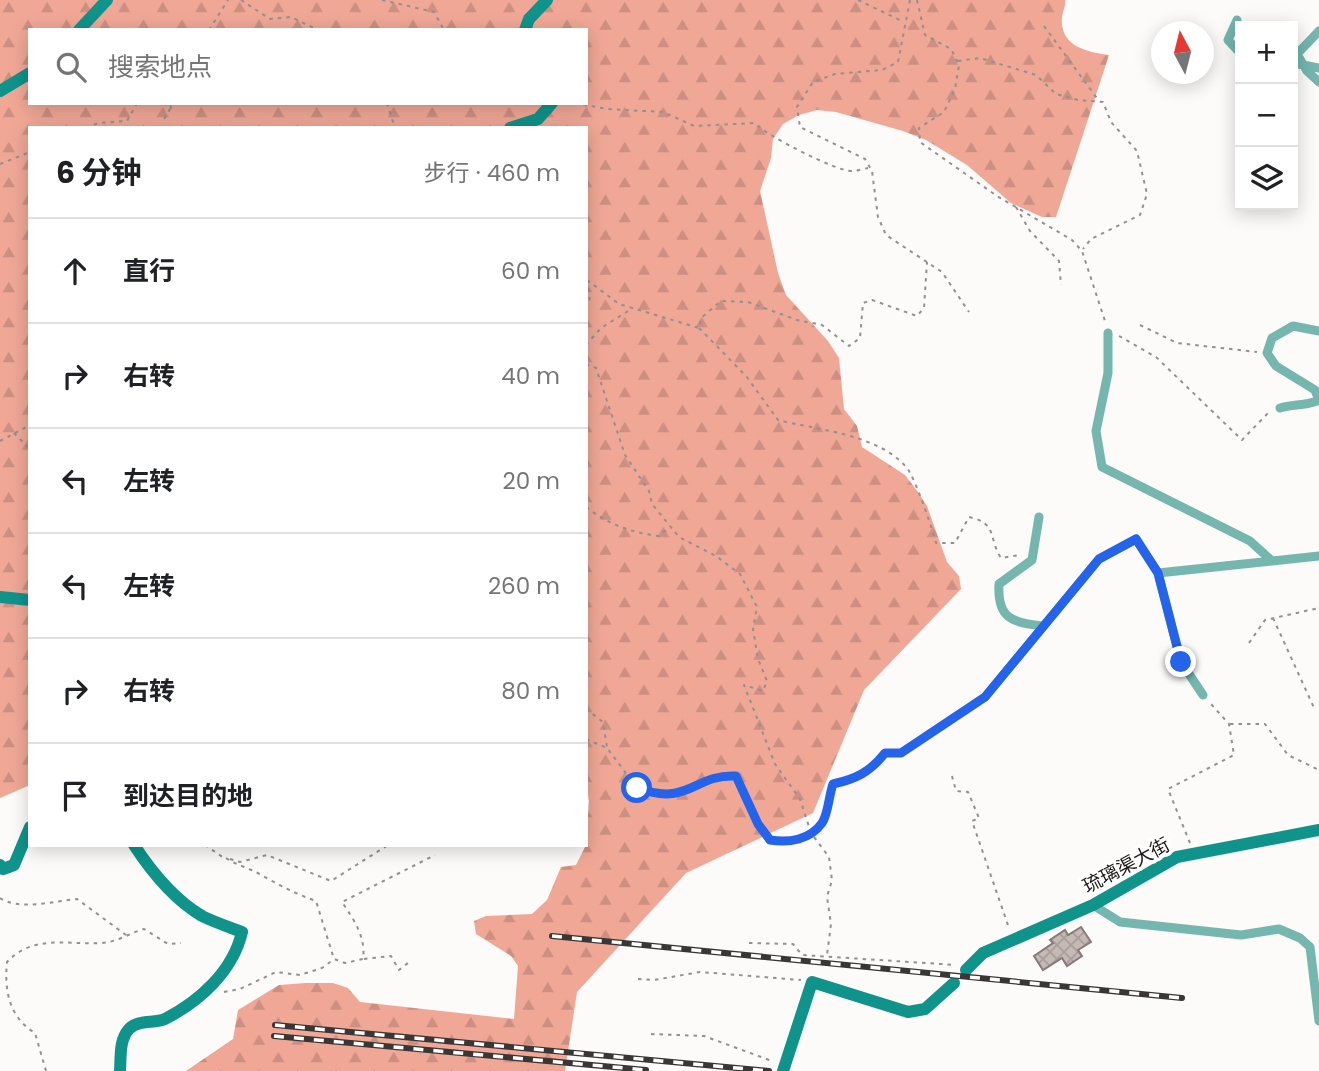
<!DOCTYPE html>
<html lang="zh">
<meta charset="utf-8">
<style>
body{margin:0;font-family:Poppins,"Noto Sans SC",sans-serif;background:#f6f6f6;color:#202124}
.controls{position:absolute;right:21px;top:21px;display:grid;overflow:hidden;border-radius:0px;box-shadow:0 4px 18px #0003}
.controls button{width:63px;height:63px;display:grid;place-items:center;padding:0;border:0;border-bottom:2px solid #e0e0e0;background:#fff;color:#202124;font:35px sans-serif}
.compass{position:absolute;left:1151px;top:21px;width:63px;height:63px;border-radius:50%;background:#fff;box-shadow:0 4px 18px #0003;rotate:353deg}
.stop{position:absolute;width:21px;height:21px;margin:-16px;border:5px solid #2563eb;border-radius:50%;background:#fff}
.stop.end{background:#2563eb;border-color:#fff;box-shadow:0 2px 7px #0008}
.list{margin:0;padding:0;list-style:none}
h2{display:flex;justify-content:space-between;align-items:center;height:91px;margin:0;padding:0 28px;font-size:30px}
h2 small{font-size:23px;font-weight:400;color:#757577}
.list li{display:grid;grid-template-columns:46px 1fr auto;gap:21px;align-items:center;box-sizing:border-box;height:105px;padding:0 28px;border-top:2px solid #e0e0e0}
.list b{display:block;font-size:26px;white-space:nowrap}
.list em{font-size:23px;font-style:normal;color:#757577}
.icon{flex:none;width:38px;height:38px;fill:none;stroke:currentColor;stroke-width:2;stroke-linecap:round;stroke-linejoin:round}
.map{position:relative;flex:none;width:1319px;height:1071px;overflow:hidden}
.search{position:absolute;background:#fff;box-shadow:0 4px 18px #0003;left:28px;top:28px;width:560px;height:77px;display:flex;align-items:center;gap:18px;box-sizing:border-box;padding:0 24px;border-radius:0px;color:#757577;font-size:26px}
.panel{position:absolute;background:#fff;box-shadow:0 4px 18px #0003;left:28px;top:126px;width:560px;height:721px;border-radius:0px}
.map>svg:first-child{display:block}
.forest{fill:url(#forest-firs);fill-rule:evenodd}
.building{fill:url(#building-cross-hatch);stroke:#877b79;stroke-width:2}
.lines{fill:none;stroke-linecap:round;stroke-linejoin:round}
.path{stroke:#939090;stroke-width:2;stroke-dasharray:3.5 5;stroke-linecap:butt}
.street{stroke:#75b6af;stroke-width:9}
.secondary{stroke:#0f938b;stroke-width:12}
.rail-casing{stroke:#3a3635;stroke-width:6}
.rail{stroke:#fff;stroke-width:3.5;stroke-dasharray:10;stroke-linecap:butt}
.route{stroke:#2563eb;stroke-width:9}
.labels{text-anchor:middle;stroke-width:7;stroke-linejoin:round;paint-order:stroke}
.street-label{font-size:19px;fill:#1b1716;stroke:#fff}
</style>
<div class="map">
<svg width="1319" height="1071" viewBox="0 0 1319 1071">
<defs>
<pattern id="forest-firs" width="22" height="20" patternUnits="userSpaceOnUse" patternTransform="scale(1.75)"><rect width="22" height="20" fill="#f0a796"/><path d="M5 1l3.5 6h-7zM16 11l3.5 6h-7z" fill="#cd8f81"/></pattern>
<pattern id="building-cross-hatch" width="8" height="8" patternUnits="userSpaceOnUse" patternTransform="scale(1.75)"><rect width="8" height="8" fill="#c5b9b6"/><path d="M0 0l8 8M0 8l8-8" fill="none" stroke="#a99e9c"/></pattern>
</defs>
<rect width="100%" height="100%" fill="#fdfafa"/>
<path class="forest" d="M0,0H1065C1066,6 1063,10 1062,17C1059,46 1087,52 1109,55L1056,217H1042L1011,203L967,165L926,140L903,131L836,112L817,110L799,115L783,124L773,139L771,158L760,191L778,273L786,295L828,341L839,358L844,409L857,426L862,447L905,475L918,492L927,506L947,562L959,576L961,589L864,690L813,813L686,873L577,992L565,1071H186L233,1039L238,1010L279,985L306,983H333L348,988L360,1002L514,1019L518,966L511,956L476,934L474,921L486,916L532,914L547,900L561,867L576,865L586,845L589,801L586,782V128H30V785L0,798ZM30,30H586V103H30Z"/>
<path class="building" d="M1081,927L1091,942L1078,950L1082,956L1067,966L1062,958L1043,970L1034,956L1053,943L1050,940L1065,930L1068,935Z"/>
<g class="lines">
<path class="path" d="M241,0L270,19L291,17L318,30
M382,0L434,12L444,30
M858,0L904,22
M910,0L898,62L882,70L835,74L813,82L797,107L800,127L865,159L872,171L878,217L886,235L942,272L969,312
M917,0L925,35L951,49L959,65L955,89L944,112L919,128L920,142L997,196L1072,240L1082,251L1105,321
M1044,26L1099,101
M209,30L228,0
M958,61L980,58L1036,75L1056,94L1078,100L1103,102L1111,122L1137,151L1147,194L1140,215L1091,239L1083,249
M163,103L171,108L170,103
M387,103L395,128
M575,103L607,109L663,112L694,126L754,123C766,135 837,172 852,171C857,171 863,169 868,168
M164,119L170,109
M86,128L98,123L127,121L137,103
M0,164L30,152
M1016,207L1030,231L1059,261L1061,285
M587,280L619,304L699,328L701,318L721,301L748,302L797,320L822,325L849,346L860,338L863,303L872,300L917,316L924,308L927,262
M587,280L590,302
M1140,325L1177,343L1257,352
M699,328L746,376L778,420C817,430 879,434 907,468C916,480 932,528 936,543H955L969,517C998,523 988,538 1001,558L1020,555
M1119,336L1156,357L1242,440L1269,412
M586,345L601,328L633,308
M586,364L596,368L625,455L649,491L652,504L679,537L716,556L740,574L757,607L753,629L758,659L767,681L763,691L744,685L775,764L800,799L811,833L829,857L832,880L827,897L831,924L827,955
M14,433L30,449
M0,441L30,425
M586,507C608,524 632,533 659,536L670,527
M1273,618L1315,710
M1249,643L1265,620L1319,608
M586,709L603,722L607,747
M1230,724H1265L1288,755L1319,770
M586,739L607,748L637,788L656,794L685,793L718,775L736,776L758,825L770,840C788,844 810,840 822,823C828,815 829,795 833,784C856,779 870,771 885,753H901L975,703
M952,776L956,791L968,792L979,818L972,821L1009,928
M1190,843L1168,789L1234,755L1229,724L1211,704
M205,845L224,858
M226,858C238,866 250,868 261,875C279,885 296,894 316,901L334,959L345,963L363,959C366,937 354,920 342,902L435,855
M230,859L240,862L267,855L331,881L388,845
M0,898C19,911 55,901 77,899L126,935
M749,943L793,944L802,955L956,965
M364,959L391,956L399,970L408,963
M638,979L654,980L700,972L801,980
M224,992L240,989L276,972L300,975L322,968L333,960
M651,1034L704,1036L772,1061
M46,1071L35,1033C10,1018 4,992 7,962C33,934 68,945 102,943C117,942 130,933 144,929L168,944L181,943"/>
<path class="street" d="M1237,20L1228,40L1240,53
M1319,31L1297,54L1307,71L1319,82
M1293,63L1319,68
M1108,333V373L1096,431L1102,467L1250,541L1272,561
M1280,408C1294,404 1306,406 1319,400L1315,390L1276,366L1267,353L1272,338L1293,326L1319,331
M1039,517L1032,560L999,584C997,620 1013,622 1043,626
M1158,573L1319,556
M985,697L1099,559L1136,539L1158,573L1181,662L1203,695
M1093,905L1120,922L1241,935L1279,929L1300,938L1310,947L1319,1021"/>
<path class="secondary" d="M79,30L107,0
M525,30L529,19L547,0
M0,91L30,73
M510,128L538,119L552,103
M0,597L30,600
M0,865L3,869L14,865L30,827
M966,970L983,953L1093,905L1177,857L1319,830
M120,1071C121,1057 119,1040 129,1029C139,1019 154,1024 165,1019C200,1001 233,971 242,932C229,927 214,922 202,916C175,900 151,871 134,845
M783,1071L812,982L908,1012L925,1009L954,983"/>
<defs>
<path id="rail" d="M552,936L1182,998
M275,1025L769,1071
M274,1036L646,1070"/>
</defs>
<use href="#rail" class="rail-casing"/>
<use href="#rail" class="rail"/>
</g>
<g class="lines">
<path class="route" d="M637,788C690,807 693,774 736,776L758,824L770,840C789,843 810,840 822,823C828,815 829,795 833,784C856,779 870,772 885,753H901L985,697L1099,559L1136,539L1158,573L1181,662"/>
</g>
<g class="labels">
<g class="street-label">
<text transform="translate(1126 865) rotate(-28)" y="7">琉璃渠大街</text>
</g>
</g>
</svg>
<div class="controls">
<button>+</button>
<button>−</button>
<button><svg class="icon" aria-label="layers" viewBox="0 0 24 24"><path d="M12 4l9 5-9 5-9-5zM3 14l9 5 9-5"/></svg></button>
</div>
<svg class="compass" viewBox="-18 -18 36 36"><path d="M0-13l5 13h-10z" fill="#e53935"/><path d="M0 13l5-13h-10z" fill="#757577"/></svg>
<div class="stop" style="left:637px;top:788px"></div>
<div class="stop end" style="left:1181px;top:662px"></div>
<div class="search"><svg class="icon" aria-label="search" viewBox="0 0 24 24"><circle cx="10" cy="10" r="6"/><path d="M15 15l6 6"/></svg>搜索地点</div>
<section class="panel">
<h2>6 分钟<small>步行 · 460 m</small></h2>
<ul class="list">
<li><svg class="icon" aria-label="ahead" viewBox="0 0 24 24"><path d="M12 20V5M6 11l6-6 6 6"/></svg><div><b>直行</b></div><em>60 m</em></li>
<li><svg class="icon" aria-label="right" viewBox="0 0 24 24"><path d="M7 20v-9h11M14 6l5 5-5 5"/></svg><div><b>右转</b></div><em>40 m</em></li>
<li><svg class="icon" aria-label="left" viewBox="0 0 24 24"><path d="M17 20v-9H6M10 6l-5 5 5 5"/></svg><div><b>左转</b></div><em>20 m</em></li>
<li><svg class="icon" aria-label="left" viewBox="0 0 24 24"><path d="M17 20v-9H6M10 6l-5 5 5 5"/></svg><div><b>左转</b></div><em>260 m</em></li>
<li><svg class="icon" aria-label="right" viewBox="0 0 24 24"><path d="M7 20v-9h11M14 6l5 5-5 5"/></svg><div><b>右转</b></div><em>80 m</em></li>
<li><svg class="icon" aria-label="arrive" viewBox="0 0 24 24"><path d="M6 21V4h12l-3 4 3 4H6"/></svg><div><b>到达目的地</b></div></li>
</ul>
</section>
</div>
